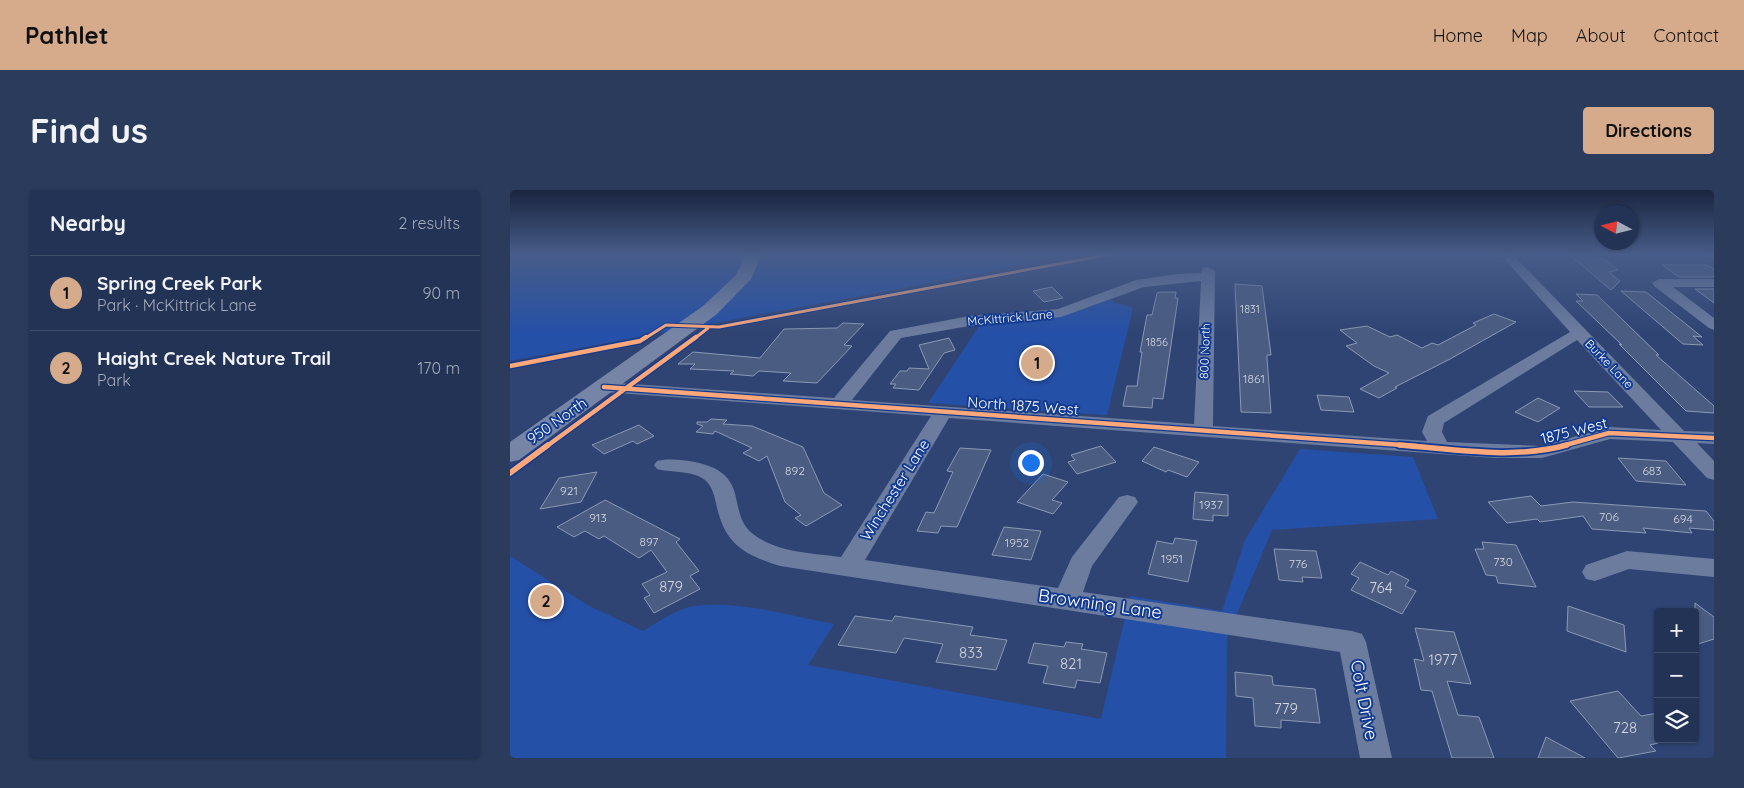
<!DOCTYPE html>
<meta charset="utf-8">
<style>
body{margin:0;font-family:Quicksand,sans-serif;background:#2b3b5c;color:#f1f3f6}
.controls{position:absolute;right:15px;bottom:15px;display:grid;overflow:hidden;border-radius:5px;box-shadow:0 1px 4px #0004}
.controls button{width:45px;height:45px;display:grid;place-items:center;padding:0;border:0;border-bottom:1px solid #404e6c;background:#233356;color:#f1f3f6;font:25px sans-serif}
.compass{position:absolute;left:1084px;top:15px;width:45px;height:45px;border-radius:50%;background:#233356;box-shadow:0 1px 4px #0004;rotate:277deg}
.you{position:absolute;left:520px;top:272px;width:18px;height:18px;margin:-12px;border:4px solid #fff;border-radius:50%;background:#1a73e8;box-shadow:0 0 0 8px #1a73e833}
.badge{display:grid;place-items:center;width:32px;height:32px;border-radius:50%;background:#d6ab8b;color:#111;font-size:16px;font-weight:700}
.pin{position:absolute;translate:-50% -50%;border:2px solid #fff;box-shadow:0 1px 5px #0006}
.list{margin:0;padding:0;list-style:none}
h2{display:flex;justify-content:space-between;align-items:center;height:65px;margin:0;padding:0 20px;font-size:21px}
h2 small{font-size:16px;font-weight:400;color:#a3aab9}
.list li{display:grid;grid-template-columns:32px 1fr auto;gap:15px;align-items:center;box-sizing:border-box;height:75px;padding:0 20px;border-top:1px solid #404e6c}
.list b{display:block;font-size:19px;white-space:nowrap}
.list p{margin:0;font-size:16px;white-space:nowrap;color:#a3aab9}
.list em{font-size:16px;font-style:normal;color:#a3aab9}
.icon{flex:none;width:28px;height:28px;fill:none;stroke:currentColor;stroke-width:2;stroke-linecap:round;stroke-linejoin:round}
.map{position:relative;flex:none;width:1204px;height:568px;overflow:hidden;border-radius:5px}
header{display:flex;align-items:center;gap:30px;box-sizing:border-box;height:70px;padding:0 25px;background:#d6ab8b;color:#111}
header strong{font-size:24px}
nav{display:flex;gap:28px;margin-inline-start:auto;font-size:18px}
.intro{display:flex;align-items:center;justify-content:space-between;box-sizing:border-box;height:120px;padding:0 30px}
h1{margin:0;font-size:35px}
.button{padding:12px 22px;border-radius:5px;background:#d6ab8b;color:#111;font-size:18px;font-weight:700}
main{display:flex;gap:30px;padding:0 30px}
aside{flex:1;background:#233356;border-radius:5px;box-shadow:0 1px 4px #0004}
.map>svg:first-child{display:block}
.green{fill:#2550a7}
.building{fill:#4a5c81;stroke:#8b99b5}
.lines{fill:none;stroke-linecap:round;stroke-linejoin:round}
.minor{fill:#6b7c9f;fill-rule:evenodd}
.major{fill:#7685a5;fill-rule:evenodd}
.cycleway-far2-casing{stroke:#123a90;stroke-width:5}
.cycleway-far1-casing{stroke:#123a90;stroke-width:7}
.cycleway-casing{stroke:#123a90;stroke-width:9}
.cycleway-far2{stroke:#fea87a;stroke-width:3}
.cycleway-far1{stroke:#fea87a;stroke-width:4.5}
.cycleway{stroke:#fea87a;stroke-width:5.5}
.labels{text-anchor:middle;stroke-width:4;stroke-linejoin:round;paint-order:stroke}
.far-number-label{font-size:11px;fill:#d2d6e0}
.far-street-label{font-size:12px;fill:#fff;stroke:#123a90}
.number-label{font-size:12px;fill:#d2d6e0}
.street-label{font-size:15px;fill:#fff;stroke:#123a90}
.near-number-label{font-size:15px;fill:#d2d6e0}
.near-street-label{font-size:18px;fill:#fff;stroke:#123a90}
</style>
<header>
<strong>Pathlet</strong>
<nav><a>Home</a><a>Map</a><a>About</a><a>Contact</a></nav>
</header>
<div class="intro"><h1>Find us</h1><a class="button">Directions</a></div>
<main>
<aside>
<h2>Nearby<small>2 results</small></h2>
<ul class="list">
<li><span class="badge">1</span><div><b>Spring Creek Park</b><p>Park · McKittrick Lane</p></div><em>90 m</em></li>
<li><span class="badge">2</span><div><b>Haight Creek Nature Trail</b><p>Park</p></div><em>170 m</em></li>
</ul>
</aside>
<div class="map">
<svg width="1204" height="568" viewBox="0 0 1204 568">
<rect width="100%" height="100%" fill="#2f4473"/>
<path class="green" d="M0,64H576L0,171Z
M601,108L603,112L623,118L597,225L418,213L471,133C522,129 553,131 601,108Z
M790,259L903,267L928,329L762,340L717,448L716,568H0V366L79,416L133,441C148,432 167,419 184,416C230,410 280,426 324,434L298,475L591,529L620,406L712,421L735,350Z"/>
<path class="building" d="M1064,64H1076L1084,70L1093,68L1108,80L1099,82L1110,91L1101,100L1061,66Z
M1152,75H1197L1204,79V87H1169Z
M725,94L752,96L761,165H757V168L761,223L731,222Z
M542,97L553,108L534,112L523,101Z
M1185,99H1204V113Z
M1111,101L1136,102L1192,147L1183,146L1193,155L1173,154Z
M651,102H666L665,108H668L653,209L643,208L642,218L613,216L617,196H627L632,162H630L637,125H642L647,103Z
M1066,104L1087,105L1149,165H1146L1204,216V223L1176,221L1109,154L1112,155L1066,111H1073Z
M984,124L1006,132L940,169L885,197L887,198L869,208L850,199L879,183L864,176L836,156L847,153L830,140L857,136L880,147L887,145L912,158L922,153L928,155L966,135L963,133Z
M333,133L354,134L334,155L342,156L307,193L273,191L281,183L249,181L243,186L220,184L224,181L180,179L185,174H168L183,162L250,168L274,139L327,138Z
M439,148L445,160L434,163L409,200L383,198L386,194H380L390,181H397L399,178L419,179L409,155Z
M1064,201L1098,202L1113,217H1079Z
M807,205L839,207L844,222L811,220Z
M1028,208L1050,218L1028,232L1005,222Z
M201,229L217,230L213,234L242,236L293,257L314,303L332,315L296,336L285,328L291,325L275,312L257,266L249,271L233,263L242,258L205,241L203,244L186,242L193,236L187,234V232H197Z
M129,235L144,246L127,254L123,251L94,264L82,255Z
M591,256L606,272L567,284L558,272L565,270L561,265Z
M644,257L689,272L677,287L658,280L656,282L632,271Z
M450,258L481,260L447,337L431,336L428,343L407,341L416,322L424,323L443,282L437,281Z
M1108,268L1156,271L1176,295L1126,291Z
M87,282L71,312L30,319L49,288Z
M533,284L558,292L542,310L552,313L543,324L507,312Z
M685,302L718,305V326L703,325V331L683,329Z
M1021,306L1031,316L1063,312L1196,321L1204,331V340L1179,338L1182,343L1133,338L1136,343L1082,339L1073,326L1030,332L1027,329L997,333L978,312Z
M95,310L170,349L166,352L189,381L180,386L190,399L144,423L134,408L140,405L132,394L157,382L141,360L129,368L94,346L89,349L75,341L64,347L47,337Z
M494,337L531,341L521,370L482,365Z
M665,348L687,351L678,392L638,384L647,351L663,354Z
M972,352L1006,355L1026,397L988,393L986,386L976,385L965,359H974Z
M764,359L806,361L812,388L792,387L793,392L769,390Z
M850,372L878,385L881,381L899,390L895,396L906,401L892,424L841,400L849,388L841,384Z
M1185,413L1204,427V449L1185,455Z
M1058,416L1114,435L1116,462L1057,441Z
M345,426L382,431L385,426L463,437L460,445L497,450L486,480L426,472L433,454L394,448L386,463L328,455Z
M905,438L944,442L961,494L937,491L948,525L969,527L984,568H942L922,501L911,500L904,469L914,471Z
M556,452L573,454L571,459L597,463L590,493L567,490L565,498L533,493L538,476L518,473L524,453L554,457Z
M725,482L762,486L763,495L805,499L810,533L771,530V538L745,536L743,508L726,506Z
M1108,501L1131,526L1148,523V553L1140,555L1146,561L1108,568L1060,511Z
M1036,547L1075,568H1028Z"/>
<g class="lines">
<path class="minor" d="M990,64H1002L1174,241L1204,242V254L1187,253L1204,271V290L1197,288L1163,252L1100,249L1032,268H985L439,228L355,370L548,398L562,367L609,307L617,305L625,307L628,312L582,376L573,402L842,441L852,444L856,452L882,568H850L830,462L270,376C235,365 216,355 207,318C205,308 203,297 195,290C182,280 162,283 147,279L144,275L147,271C159,268 173,270 185,272C243,284 215,322 243,344C267,363 303,363 331,367L421,226L94,202L88,201L85,197L88,193L94,192L324,208L380,141L459,126L548,119L626,90L667,84L691,83L693,78L698,77L705,81L703,236L917,251L912,242L918,226L1060,142ZM691,91L684,234L342,210L391,148L459,136L551,127L634,97ZM1067,150L1151,240L1099,237L1031,256L937,252L932,242L934,233Z
M1197,64H1204V68L1199,67Z
M1149,89H1204V97H1163L1204,128V140L1199,138L1144,96L1142,93Z
M1117,361L1204,369V387L1119,379L1085,391L1076,389L1072,382L1076,375Z"/>
<path class="major" d="M232,64H248L247,75L241,89L207,124L9,270L0,272V252L193,116L225,86L231,75Z"/>
<defs>
<path id="cycleway-far2" d="M134,149L156,135L209,137L602,64
M184,149L198,138"/>
<path id="cycleway-far1" d="M0,176L130,151L136,147
M94,197L906,256
M37,256L186,147
M1052,256L1099,243L1204,248"/>
<path id="cycleway" d="M889,255C944,259 1003,270 1057,255
M0,283L38,255"/>
</defs>
<use href="#cycleway-far2" class="cycleway-far2-casing"/>
<use href="#cycleway-far1" class="cycleway-far1-casing"/>
<use href="#cycleway" class="cycleway-casing"/>
<use href="#cycleway-far2" class="cycleway-far2"/>
<use href="#cycleway-far1" class="cycleway-far1"/>
<use href="#cycleway" class="cycleway"/>
</g>
<linearGradient id="sky" x2="0" y2="1"><stop stop-color="#1a253f"/><stop offset="0.45" stop-color="#475c88"/><stop offset="1" stop-color="#475c88" stop-opacity="0"/></linearGradient>
<rect width="1204" height="143" fill="url(#sky)"/>
<g class="labels">
<g class="far-number-label">
<text x="740" y="123">1831</text>
<text x="647" y="156">1856</text>
</g>
<g class="far-street-label">
<text transform="translate(500 128) rotate(-5)" y="4">McKittrick Lane</text>
<text transform="translate(695 161) rotate(-88)" y="4">800 North</text>
<text transform="translate(1099 174) rotate(46)" y="4">Burke Lane</text>
</g>
<g class="number-label">
<text x="744" y="193">1861</text>
<text x="285" y="285">892</text>
<text x="1142" y="285">683</text>
<text x="59" y="305">921</text>
<text x="701" y="319">1937</text>
<text x="1099" y="331">706</text>
<text x="88" y="332">913</text>
<text x="1173" y="333">694</text>
<text x="139" y="356">897</text>
<text x="507" y="357">1952</text>
<text x="662" y="373">1951</text>
<text x="993" y="376">730</text>
<text x="788" y="378">776</text>
</g>
<g class="street-label">
<text transform="translate(513 216) rotate(4)" y="5">North 1875 West</text>
<text transform="translate(47 231) rotate(-35)" y="5">950 North</text>
<text transform="translate(1064 241) rotate(-14)" y="5">1875 West</text>
<text transform="translate(385 300) rotate(-58)" y="5">Winchester Lane</text>
</g>
<g class="near-number-label">
<text x="161" y="402">879</text>
<text x="871" y="403">764</text>
<text x="461" y="468">833</text>
<text x="933" y="475">1977</text>
<text x="561" y="479">821</text>
<text x="776" y="524">779</text>
<text x="1115" y="543">728</text>
</g>
<g class="near-street-label">
<text transform="translate(590 414) rotate(8)" y="6">Browning Lane</text>
<text transform="translate(854 510) rotate(79)" y="6">Colt Drive</text>
</g>
</g>
</svg>
<div class="controls">
<button>+</button>
<button>−</button>
<button><svg class="icon" aria-label="layers" viewBox="0 0 24 24"><path d="M12 4l9 5-9 5-9-5zM3 14l9 5 9-5"/></svg></button>
</div>
<svg class="compass" viewBox="-18 -18 36 36"><path d="M0-13l5 13h-10z" fill="#e53935"/><path d="M0 13l5-13h-10z" fill="#a3aab9"/></svg>
<div class="you"></div>
<div class="pin badge" style="left:527px;top:173px">1</div>
<div class="pin badge" style="left:36px;top:411px">2</div>
</div>
</main>
